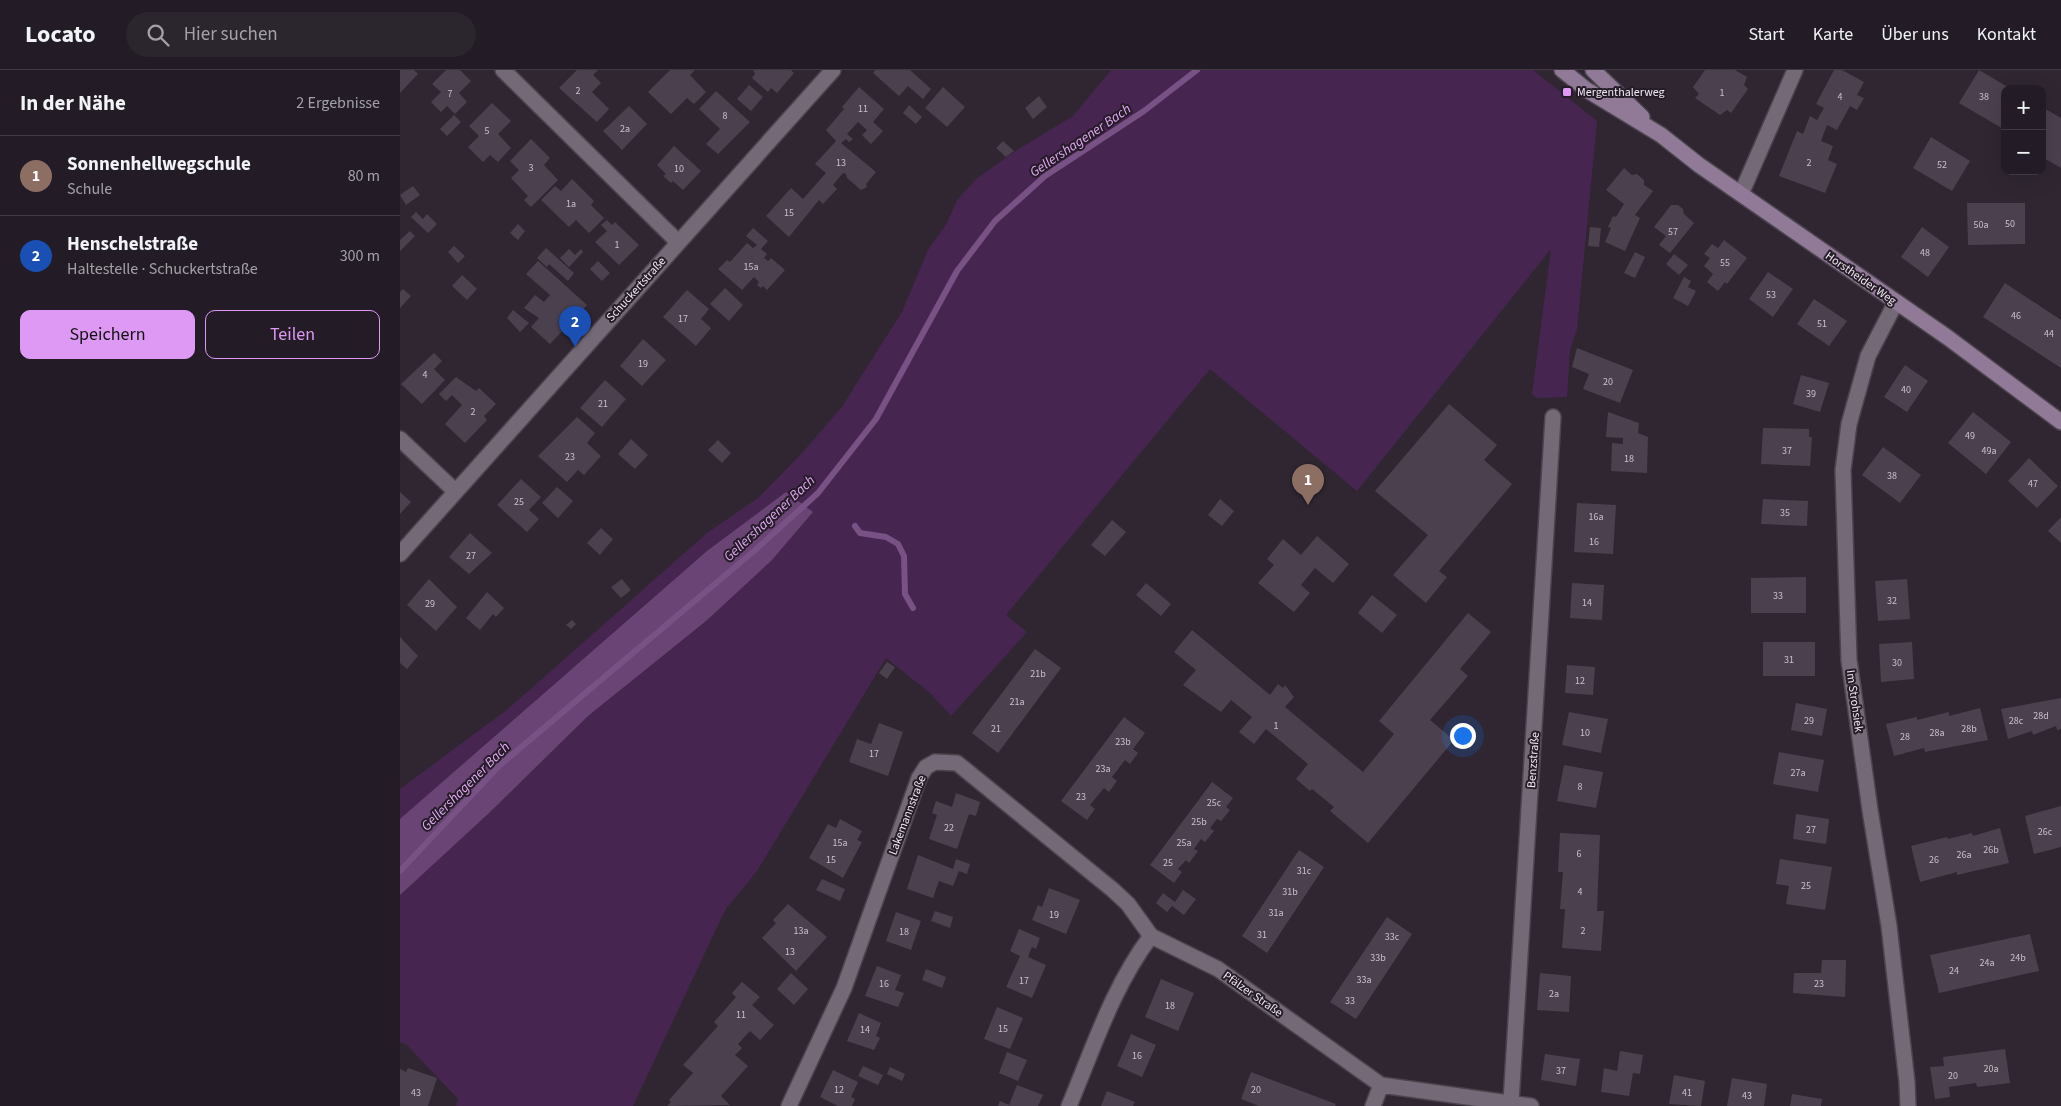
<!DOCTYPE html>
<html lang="de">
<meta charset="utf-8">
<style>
body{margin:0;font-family:"Source Sans 3",sans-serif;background:#2b252e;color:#f1f3f6}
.controls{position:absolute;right:15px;top:15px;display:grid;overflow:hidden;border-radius:10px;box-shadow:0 5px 20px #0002}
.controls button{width:45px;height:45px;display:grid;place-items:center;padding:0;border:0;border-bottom:1px solid #403a43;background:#231c26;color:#f1f3f6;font:25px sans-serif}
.you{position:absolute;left:1062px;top:665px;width:18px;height:18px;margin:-12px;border:4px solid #fff;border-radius:50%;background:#1a73e8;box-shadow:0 0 0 8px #1a73e833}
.badge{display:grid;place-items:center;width:32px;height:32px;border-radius:50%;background:#dd99f3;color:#fff;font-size:16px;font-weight:700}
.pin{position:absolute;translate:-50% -41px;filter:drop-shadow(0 1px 2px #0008)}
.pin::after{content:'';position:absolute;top:26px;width:18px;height:15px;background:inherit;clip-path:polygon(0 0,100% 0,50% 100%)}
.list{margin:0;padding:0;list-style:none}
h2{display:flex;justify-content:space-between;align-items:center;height:65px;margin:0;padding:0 20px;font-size:21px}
h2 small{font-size:16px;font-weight:400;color:#a3a1a7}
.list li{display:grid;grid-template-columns:32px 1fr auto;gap:15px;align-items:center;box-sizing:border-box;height:80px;padding:0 20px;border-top:1px solid #403a43}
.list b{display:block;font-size:19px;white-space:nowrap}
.list p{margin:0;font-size:16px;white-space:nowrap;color:#a3a1a7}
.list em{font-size:16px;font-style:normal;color:#a3a1a7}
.actions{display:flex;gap:10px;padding:15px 20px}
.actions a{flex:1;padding:11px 0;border:1px solid #dd99f3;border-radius:10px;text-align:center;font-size:18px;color:#dd99f3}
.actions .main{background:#dd99f3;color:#111}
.icon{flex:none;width:28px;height:28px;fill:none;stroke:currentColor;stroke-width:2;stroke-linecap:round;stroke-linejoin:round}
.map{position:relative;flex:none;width:1661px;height:1036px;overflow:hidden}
header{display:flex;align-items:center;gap:30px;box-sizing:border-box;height:70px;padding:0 25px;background:#231c26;border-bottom:1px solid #403a43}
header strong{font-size:24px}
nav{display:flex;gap:28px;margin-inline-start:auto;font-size:18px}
.search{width:350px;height:45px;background:#2b252e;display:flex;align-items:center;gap:12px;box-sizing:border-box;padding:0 18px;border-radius:28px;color:#a3a1a7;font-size:19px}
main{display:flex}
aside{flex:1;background:#231c26}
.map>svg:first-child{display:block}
.green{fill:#462650}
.forest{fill:#694475}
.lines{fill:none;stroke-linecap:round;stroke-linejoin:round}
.stream{stroke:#785284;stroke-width:6}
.building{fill:#4b414e}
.street-casing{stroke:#4b444d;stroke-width:18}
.secondary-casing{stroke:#4b444d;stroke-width:18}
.street{stroke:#736977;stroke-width:15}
.secondary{stroke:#907a97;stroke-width:15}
.poi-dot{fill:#dd99f3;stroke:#251c28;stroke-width:2}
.labels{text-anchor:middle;stroke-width:4;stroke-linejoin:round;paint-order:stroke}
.number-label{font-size:10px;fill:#c7c0c9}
.poi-label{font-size:12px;fill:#f0eaf2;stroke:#251c28;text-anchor:start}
.street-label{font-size:12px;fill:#f0eaf2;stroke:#251c28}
.water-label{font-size:14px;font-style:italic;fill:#e3aaf6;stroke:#251c28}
</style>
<header>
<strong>Locato</strong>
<div class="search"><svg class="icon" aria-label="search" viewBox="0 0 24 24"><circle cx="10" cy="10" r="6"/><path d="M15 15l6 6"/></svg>Hier suchen</div>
<nav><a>Start</a><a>Karte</a><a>Über uns</a><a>Kontakt</a></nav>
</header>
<main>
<aside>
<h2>In der Nähe<small>2 Ergebnisse</small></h2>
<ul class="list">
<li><span class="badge" style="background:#8d6e63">1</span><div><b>Sonnenhellwegschule</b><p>Schule</p></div><em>80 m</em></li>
<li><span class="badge" style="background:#1a4fb4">2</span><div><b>Henschelstraße</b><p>Haltestelle · Schuckertstraße</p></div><em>300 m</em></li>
</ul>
<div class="actions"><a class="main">Speichern</a><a>Teilen</a></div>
</aside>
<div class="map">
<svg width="1661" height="1036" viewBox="0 0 1661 1036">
<rect width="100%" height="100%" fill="#2f2632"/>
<path class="green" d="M711,0H1133L1197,51L1177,259L1170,280L1167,327L1137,328L1132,324L1151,179L957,421L810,299L606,545L627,562L551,646L530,623L486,588L357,801L325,840L233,1036H56L58,1029L6,974L0,972V719L108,639L307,463L358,428L402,383L441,338L502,242L528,180L547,153L557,130L576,109L614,82L673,46Z"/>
<path class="forest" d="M386,422L413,442L371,491L306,551L188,646L88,744L0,825V749L307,481Z"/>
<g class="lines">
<path class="stream" d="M455,456L460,463L486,467L498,474L504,486L505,524L513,538
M0,801L100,695L354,481L418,423L476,349L557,201L595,151L645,106L744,41L797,0"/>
</g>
<path class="building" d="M0,0H14L18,4L0,23Z
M46,0H60L71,11L59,23L67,32L55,44L47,36L41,42L31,32L41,22L32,14Z
M177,0H198L193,5L201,13L192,22L209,39L197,52L159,18Z
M270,0H295L290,5L306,22L294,34L287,28L271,44L248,22Z
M353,0H391L394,3L377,23L371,18L368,22L352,8L355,4Z
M475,0H510L531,19L523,29L508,16L499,26L473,3Z
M1305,0H1335L1347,7L1344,15L1348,19L1331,43L1327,40L1320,45L1295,28L1299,24L1293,17Z
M1434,0H1442L1464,12L1457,25L1464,28L1457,40L1450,36L1437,60L1427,55L1421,71L1433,76L1428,90L1437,94L1425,123L1379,106L1397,61L1403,64L1410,46L1417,50L1424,38L1416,34Z
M1579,0L1611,19H1605V60L1559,33Z
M349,15L363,27L351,41L337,29Z
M459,17L484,39L473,52L483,61L471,74L462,65L467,60L458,52L447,64L453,69L449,72L446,69L441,73L476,102L466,114L467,117L461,120L447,108L446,104L443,103L433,115L437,119L423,134L419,130L389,167L366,146L391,118L403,129L426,103L415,94L436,71L426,60L444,39L442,37Z
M543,17L565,37L547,57L525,38Z
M316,21L350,52L318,84L306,74L320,59L299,39Z
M639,26L647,37L633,49L625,38Z
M92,33L111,51L98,64L111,78L98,92L90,85L83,92L68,77L79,66L69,56Z
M509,35L522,47L516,54L503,43Z
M229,36L247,54L222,80L203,61Z
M1642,37L1661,48V98L1642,87Z
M54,45L61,52L47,66L40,59Z
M1531,67L1570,91L1552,121L1513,98Z
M131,69L150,88L144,95L158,110L131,137L124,130L128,126L111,108L119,100L110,91Z
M603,71L614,81L606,87L596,78Z
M274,76L301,101L283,120L273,111L271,113L263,106L266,104L257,95Z
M1224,98L1232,105L1237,104L1244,110V115L1253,121L1235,145L1240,148L1225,181L1205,172L1211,158L1208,157L1213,146L1216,147L1224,134L1206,120Z
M172,109L194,131L191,135L204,148L189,163L176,150L169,157L141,130L155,116L161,121Z
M13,116L20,125L6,135L0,125Z
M1567,133H1625V174L1568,175Z
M1271,135H1278L1283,139L1284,144L1294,153L1270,183L1259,175L1266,166L1254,157Z
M16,142L23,149L27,144L37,154L28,163L11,147Z
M207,150L212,155L215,152L239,175L219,195L195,172L207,161L201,155Z
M118,154L125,161L118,170L110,163Z
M1190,157L1201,158L1199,177L1188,176Z
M1522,157L1549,177L1528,207L1501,187Z
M353,158L368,171L361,179L367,184L364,188L368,191L371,188L385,200L367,220L363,216L361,218L357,215L359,212L354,207L342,220L318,199L327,190L330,192L347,173L353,178L357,175L346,166Z
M10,161L15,166L0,181V170Z
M1324,170L1347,188L1327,214L1325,212L1318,221L1307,212L1313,204L1304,196L1310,188L1304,184L1312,174L1318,178Z
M54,176L65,186L58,193L48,182Z
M146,178L174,203L168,211L149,194L147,197L137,188Z
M169,179L175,185L181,179L183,182L169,197L160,188Z
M1235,182L1245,187L1235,208L1224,203Z
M1274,184L1288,195L1279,205L1266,194Z
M138,191L187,235L150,274L131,257L139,248L124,238L135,225L144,232L150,225L126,204Z
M198,191L210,203L202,211L190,199Z
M1368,202L1393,219L1373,247L1349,229Z
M62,205L77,219L67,230L52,216Z
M1284,207L1291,211L1288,217L1296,221L1288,236L1273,228Z
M1605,213L1661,250V298L1583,247Z
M325,218L343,235L329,251L310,234Z
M3,219L11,226L0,238V222Z
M287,220L309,239L301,249L311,258L296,276L263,247Z
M1414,229L1447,251L1429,276L1397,254Z
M113,240L129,253L120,262L107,248Z
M243,269L266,290L242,316L220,296Z
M1177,278L1233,300L1220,333L1183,319L1189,304L1172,297Z
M34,283L42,291L34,299L45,310L22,334L1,314Z
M1505,295L1528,311L1507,342L1484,327Z
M1401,305L1429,313L1420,342L1393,334Z
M56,307L76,321L79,318L96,334L84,346L87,350L65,373L45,354L62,335L52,325L46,331L39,324Z
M205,310L226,329L202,357L180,338Z
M1049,334L1097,375L1084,390L1112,414L1039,501L1047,507L1026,533L993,505L1028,465L975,421Z
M1208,342L1239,353L1238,363L1248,367L1247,403L1211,401L1212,373L1223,374V368L1206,367Z
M1573,342L1611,372L1586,404L1548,373Z
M177,347L195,363L187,373L201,386L184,405L178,400L167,412L138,386Z
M1363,358L1409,359V367H1412L1410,396L1361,394Z
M231,369L248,385L235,399L218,384Z
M318,370L331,383L322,393L308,380Z
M1483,377L1521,405L1500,433L1462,405Z
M1629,388L1658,416L1637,438L1608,411Z
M121,409L141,427L129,440L139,449L127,462L97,435Z
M157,417L173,431L158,448L142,433Z
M0,422L11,432L0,444Z
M820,429L834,441L822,456L808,445Z
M1363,429L1408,431L1407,456L1361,454Z
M1177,433L1216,435L1213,484L1174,482Z
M1661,447V473L1648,461Z
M712,450L726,462L705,486L691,475Z
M201,458L213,469L200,485L187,473Z
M70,463L92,483L69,504L49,487Z
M917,466L949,494L933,513L915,498L901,515L910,523L894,542L858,513L874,495L867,489L883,469L901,485Z
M1406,507V543H1351V508Z
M29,509L57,537L36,561L7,535Z
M222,509L231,520L221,528L211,517Z
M1507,509L1510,549L1478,551L1475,511Z
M746,513L771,534L761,546L736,525Z
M1172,513L1204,515L1202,550L1170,548Z
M87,522L104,538L96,547L93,544L80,560L66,548Z
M972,525L997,545L982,563L958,543Z
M1068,543L1091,562L1060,599L1068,606L1030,650L1054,670L968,773L930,741L934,737L912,719L910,721L896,709L908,694L866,659L854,674L839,662L852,647L831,630L821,642L783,615L796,600L774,582L792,560L870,625L878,614L883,618L885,615L894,627L885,637L963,702L994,664L979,651Z
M172,550L176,554L171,559L166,555Z
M0,567L18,586L7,599L0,593Z
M1363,572H1415V606H1363Z
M1512,572L1514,609L1481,612L1479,574Z
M635,579L661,598L598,683L572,663Z
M487,592L495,597L487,609L479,603Z
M1167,595L1195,597L1193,625L1165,623Z
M1661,628V659L1657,660L1656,656L1633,665L1632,661L1608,669L1601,639Z
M1396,633L1427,639L1422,666L1391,660Z
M1580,638L1588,670L1525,682L1524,678L1494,686L1486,654L1517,647V650L1549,642V646Z
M1169,642L1208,649L1201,683L1162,675Z
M724,647L745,663L733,679L738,683L730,694L725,690L712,707L717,711L709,722L704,718L690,735L695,739L687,750L661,731Z
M479,653L503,662L488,706L449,692L457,669L471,674Z
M1379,682L1424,690L1418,722L1373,714Z
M1164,695L1203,702L1196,738L1157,731Z
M812,712L833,728L826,737L830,740L821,751L817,749L810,758L814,761L805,772L801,769L794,779L798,781L789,793L786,790L778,799L782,802L774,813L750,795Z
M556,723L580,732L576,746L569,744L557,779L529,769L537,745L532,743L536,731L552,737Z
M1661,736V777L1634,784L1625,746Z
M1396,744L1429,749L1426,774L1393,769Z
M440,749L462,761L457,770L462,772L443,808L409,788L428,754L436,758Z
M1600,758L1609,793L1557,805V802L1520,812L1511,776L1547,767L1548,769L1572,763L1573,766Z
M1160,763L1200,765L1197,841H1204L1201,881L1162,878L1165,839H1160L1163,802H1158Z
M899,780L924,797L867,883L842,866Z
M518,785L553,799L556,789L570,794L567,804L559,801L553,816L539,811L533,828L507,819Z
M1380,789L1432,797L1425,840L1386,834L1389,816L1376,814Z
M422,809L445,819L440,831L416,820Z
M649,818L680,830L666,864L632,850L638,835L642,837Z
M783,820L796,829L784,845L772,836L767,842L756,833L763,823L775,832Z
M388,834L427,867L396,901L362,868L376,853L373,850Z
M535,841L553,847L550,858L531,851Z
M496,842L521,851L511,880L486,871Z
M987,847L1012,864L956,949L930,932Z
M619,859L640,868L636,879L632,877L628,887L646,895L632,928L606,917L620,886L610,881Z
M1630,864L1639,901L1539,923L1530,885Z
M1422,890H1446L1445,927L1393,923L1394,903H1421Z
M477,896L501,905L495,920L504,923L498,937L465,926Z
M526,899L546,907L542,918L522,910Z
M391,903L408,919L394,935L377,919Z
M1140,903L1171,906L1169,942L1137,940Z
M761,909L794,923L778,961L745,947Z
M342,912L360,927L352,935L374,955L360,970L350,961L338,974L342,978L335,985L348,996L321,1026L330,1035L267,1036L271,1032L269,1030L293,1003L283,995L318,956L314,952L336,927L332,923Z
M597,937L623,948L610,979L584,969Z
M459,943L481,953L476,966L480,968L474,980L447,971Z
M731,964L756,975L742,1007L717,996Z
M1605,979L1610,1013L1577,1017L1576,1013L1549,1017L1550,1027L1535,1029L1530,997L1544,996L1543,987Z
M1220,981L1243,985L1240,1004L1233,1003L1229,1026L1201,1022L1204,998L1217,1001Z
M607,982L627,990L618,1011L599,1003Z
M1145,984L1180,989L1176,1016L1141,1010Z
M463,996L483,1005L478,1015L458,1006Z
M490,997L505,1004L502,1011L487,1004Z
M8,998L37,1008L28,1036H0V999L6,1002Z
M433,1000L458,1012L451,1027L455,1029L452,1036H438L420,1027Z
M851,1002L936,1034L935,1036H859L841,1029Z
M1274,1005L1305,1011L1301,1036L1269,1034Z
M1332,1008L1367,1014L1364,1036H1327Z
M617,1015L643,1025L638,1036H598L600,1031L609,1035Z
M707,1021L735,1032L733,1036H701Z
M1392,1024L1422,1029L1421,1036H1390Z"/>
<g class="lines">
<defs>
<path id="street" d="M103,0L278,172
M1341,124L1395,0
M1496,232L1468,286L1449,354L1443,400L1449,590L1470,740L1489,856L1507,1012L1508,1036
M0,369L55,421
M0,484L433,0
M1111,1032L1153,347
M389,1036L444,918L519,708L526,697L535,692L557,693L713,820L728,834L751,866L818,899L981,1015L1131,1036
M669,1036C693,979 713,916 751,866
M973,1036L981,1015"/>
<path id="secondary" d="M1162,0L1187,20L1261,65L1299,95L1547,267L1661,352
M1193,0L1242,47"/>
</defs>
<use href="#street" class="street-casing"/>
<use href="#secondary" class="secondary-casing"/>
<use href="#street" class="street"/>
<use href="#secondary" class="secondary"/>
</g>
<rect class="poi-dot" x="1162" y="17" width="10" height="10" rx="2.5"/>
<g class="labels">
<g class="number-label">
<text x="178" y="24">2</text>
<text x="1322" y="26">1</text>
<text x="50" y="27">7</text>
<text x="1440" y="30">4</text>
<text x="1584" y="30">38</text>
<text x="463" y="42">11</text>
<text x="325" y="49">8</text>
<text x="225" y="62">2a</text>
<text x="87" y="64">5</text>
<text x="441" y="96">13</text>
<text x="1409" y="96">2</text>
<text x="1542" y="98">52</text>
<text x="131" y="101">3</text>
<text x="279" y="102">10</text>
<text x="171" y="137">1a</text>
<text x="389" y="146">15</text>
<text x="1610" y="157">50</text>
<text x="1581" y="158">50a</text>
<text x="1273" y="165">57</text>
<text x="217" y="178">1</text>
<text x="1525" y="186">48</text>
<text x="1325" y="196">55</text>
<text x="351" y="200">15a</text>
<text x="1371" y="228">53</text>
<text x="1616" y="249">46</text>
<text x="283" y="252">17</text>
<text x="1422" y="257">51</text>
<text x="1649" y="267">44</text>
<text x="243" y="297">19</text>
<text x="25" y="308">4</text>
<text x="1208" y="315">20</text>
<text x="1506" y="323">40</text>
<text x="1411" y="327">39</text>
<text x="203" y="337">21</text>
<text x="73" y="345">2</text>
<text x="1570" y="369">49</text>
<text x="1387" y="384">37</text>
<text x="1589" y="384">49a</text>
<text x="170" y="390">23</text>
<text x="1229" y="392">18</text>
<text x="1492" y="409">38</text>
<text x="1633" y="417">47</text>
<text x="119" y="435">25</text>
<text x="1385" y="446">35</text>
<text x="1196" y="450">16a</text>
<text x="1194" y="475">16</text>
<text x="71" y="489">27</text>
<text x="1378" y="529">33</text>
<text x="1492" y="534">32</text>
<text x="1187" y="536">14</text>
<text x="30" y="537">29</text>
<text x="1389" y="593">31</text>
<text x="1497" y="596">30</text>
<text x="638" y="607">21b</text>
<text x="1180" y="614">12</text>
<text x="617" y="635">21a</text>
<text x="1641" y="649">28d</text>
<text x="1409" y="654">29</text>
<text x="1616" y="654">28c</text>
<text x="876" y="659">1</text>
<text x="596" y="662">21</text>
<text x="1569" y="662">28b</text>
<text x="1185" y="666">10</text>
<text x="1537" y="666">28a</text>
<text x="1505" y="670">28</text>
<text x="723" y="675">23b</text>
<text x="474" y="687">17</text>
<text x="703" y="702">23a</text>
<text x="1398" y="706">27a</text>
<text x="1180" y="720">8</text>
<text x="681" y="730">23</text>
<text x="814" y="736">25c</text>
<text x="799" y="755">25b</text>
<text x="549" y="761">22</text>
<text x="1411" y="763">27</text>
<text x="1645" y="765">26c</text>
<text x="440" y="776">15a</text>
<text x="784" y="776">25a</text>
<text x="1591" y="783">26b</text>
<text x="1179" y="787">6</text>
<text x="1564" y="788">26a</text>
<text x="431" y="793">15</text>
<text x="1534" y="793">26</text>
<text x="768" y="796">25</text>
<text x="904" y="804">31c</text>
<text x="1406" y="819">25</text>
<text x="890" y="825">31b</text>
<text x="1180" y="825">4</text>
<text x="876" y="846">31a</text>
<text x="654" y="848">19</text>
<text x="401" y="864">13a</text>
<text x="1183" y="864">2</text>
<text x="504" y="865">18</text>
<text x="862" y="868">31</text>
<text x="992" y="870">33c</text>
<text x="390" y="885">13</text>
<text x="978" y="891">33b</text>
<text x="1618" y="891">24b</text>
<text x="1587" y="896">24a</text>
<text x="1554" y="904">24</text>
<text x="964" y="913">33a</text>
<text x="624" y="914">17</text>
<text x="484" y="917">16</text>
<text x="1419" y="917">23</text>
<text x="1154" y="927">2a</text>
<text x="950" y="934">33</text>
<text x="770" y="939">18</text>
<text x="341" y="948">11</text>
<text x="603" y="962">15</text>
<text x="465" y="963">14</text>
<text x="737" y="989">16</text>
<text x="1591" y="1002">20a</text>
<text x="1161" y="1004">37</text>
<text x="1553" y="1009">20</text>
<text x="439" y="1023">12</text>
<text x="856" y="1023">20</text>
<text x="16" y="1026">43</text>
<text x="1287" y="1026">41</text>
<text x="1347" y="1029">43</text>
</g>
<g class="poi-label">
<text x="1177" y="26">Mergenthalerweg</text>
</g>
<g class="street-label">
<text transform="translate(1461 208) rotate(35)" y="4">Horstheider Weg</text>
<text transform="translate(236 219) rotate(-48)" y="4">Schuckertstraße</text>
<text transform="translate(1455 631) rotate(82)" y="4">Im Strohsiek</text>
<text transform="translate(1133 690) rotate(-86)" y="4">Benzstraße</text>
<text transform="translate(507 745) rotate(-69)" y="4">Lakemannstraße</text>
<text transform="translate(853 924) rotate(35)" y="4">Pfälzer Straße</text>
</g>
<g class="water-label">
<text transform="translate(680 70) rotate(-34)" y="5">Gellershagener Bach</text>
<text transform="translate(369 448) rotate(-43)" y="5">Gellershagener Bach</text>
<text transform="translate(65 716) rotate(-45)" y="5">Gellershagener Bach</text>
</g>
</g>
</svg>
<div class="controls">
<button>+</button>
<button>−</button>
</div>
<div class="you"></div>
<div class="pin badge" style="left:908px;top:435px;background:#8d6e63">1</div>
<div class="pin badge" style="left:175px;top:277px;background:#1a4fb4">2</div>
</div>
</main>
